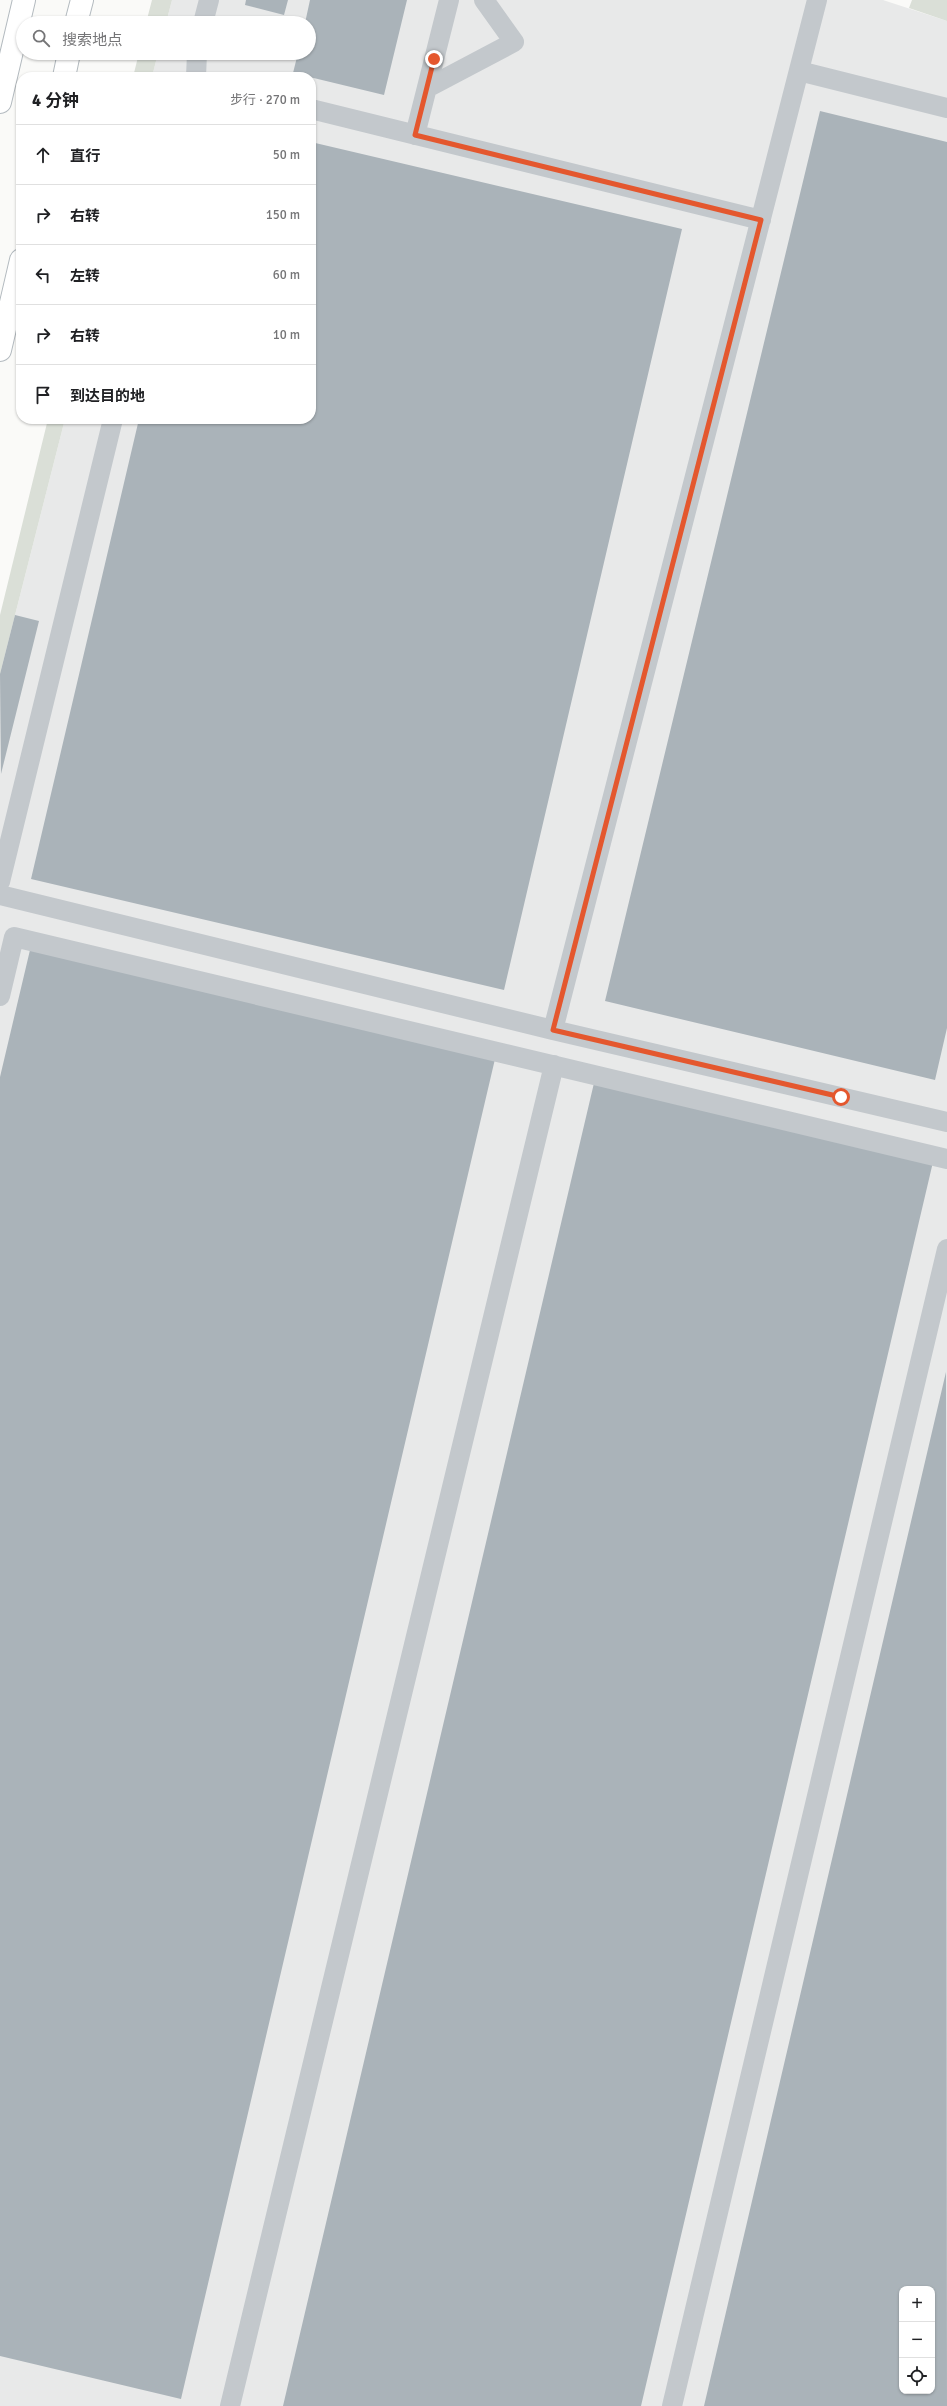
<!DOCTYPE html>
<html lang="zh">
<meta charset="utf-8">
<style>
body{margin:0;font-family:Signika,"Noto Sans SC",sans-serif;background:#f2f2f2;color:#202124}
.controls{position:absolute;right:12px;bottom:12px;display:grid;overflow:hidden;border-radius:8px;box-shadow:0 1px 3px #0004}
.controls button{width:36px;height:36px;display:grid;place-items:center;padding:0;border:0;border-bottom:1px solid #e0e0e0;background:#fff;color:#202124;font:20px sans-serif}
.stop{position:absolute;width:12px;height:12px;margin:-9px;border:3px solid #e4572e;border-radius:50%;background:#fff}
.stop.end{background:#e4572e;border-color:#fff;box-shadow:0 1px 4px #0008}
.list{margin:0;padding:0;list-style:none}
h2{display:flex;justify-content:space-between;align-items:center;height:52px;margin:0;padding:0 16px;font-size:17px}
h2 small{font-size:13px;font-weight:400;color:#757577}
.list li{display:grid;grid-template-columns:26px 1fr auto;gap:12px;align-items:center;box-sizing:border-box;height:60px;padding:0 16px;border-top:1px solid #e0e0e0}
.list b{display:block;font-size:15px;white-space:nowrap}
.list em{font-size:13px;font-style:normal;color:#757577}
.icon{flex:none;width:22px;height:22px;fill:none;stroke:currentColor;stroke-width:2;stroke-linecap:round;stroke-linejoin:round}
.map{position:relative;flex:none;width:947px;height:2406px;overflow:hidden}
.search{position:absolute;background:#fff;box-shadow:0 1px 3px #0004;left:16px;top:16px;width:300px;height:44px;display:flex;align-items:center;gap:10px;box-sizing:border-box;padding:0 14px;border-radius:22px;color:#757577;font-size:15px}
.panel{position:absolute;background:#fff;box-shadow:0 1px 3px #0004;left:16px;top:72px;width:300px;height:352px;border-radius:16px}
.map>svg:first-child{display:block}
.built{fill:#e8e9e9;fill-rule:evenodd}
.green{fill:#dadfd7}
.building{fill:#aab3b9;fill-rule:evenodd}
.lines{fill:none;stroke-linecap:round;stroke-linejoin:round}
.secondary-casing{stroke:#b3babf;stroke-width:24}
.lane{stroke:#c3c8cc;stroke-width:20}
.secondary{stroke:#fff;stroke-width:22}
.route{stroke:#e4572e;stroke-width:5}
</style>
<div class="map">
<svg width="947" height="2406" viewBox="0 0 947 2406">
<rect width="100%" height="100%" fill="#fafaf8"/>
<path class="built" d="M172,0H883L947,21V2406H0V674L65,419H311V77H152L158,53H309V23H166ZM902,2289H932V2391H902Z"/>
<path class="green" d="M152,0H172L166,23H146Z
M912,0H947V21L909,8Z
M139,53H158L152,77H133Z
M48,419H65L0,674V615Z"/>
<path class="building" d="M246,0H288L284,15L245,5Z
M310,0H407L384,95L293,73L298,53H309V23H305Z
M820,111L947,142V1028L935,1080L605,1001Z
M311,142L682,229L504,990L31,879L139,419H311Z
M15,615L39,621L1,774L0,674Z
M30,950L495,1059L181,2399L0,2356V1077Z
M594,1083L933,1162L641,2406H283Z
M946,1372L947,2406H704ZM902,2289H932V2391H902Z"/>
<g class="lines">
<defs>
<path id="secondary" d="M76,23L82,0
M64,77L69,53
M0,102L24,0
M0,350L21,260"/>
</defs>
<use href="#secondary" class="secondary-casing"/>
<path class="lane" d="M203,23L209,0
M799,71L947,108
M196,77L197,53
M427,88L514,42L484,0
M311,109L761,220
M415,135L449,0
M0,882L113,419
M0,895L553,1030L947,1122
M0,996L14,937L947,1159
M553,1030L817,0
M230,2406L554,1065
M672,2406L947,1249"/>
<use href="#secondary" class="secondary"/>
</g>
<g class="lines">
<path class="route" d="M434,59L415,135L761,220L553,1030L841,1097"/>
</g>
</svg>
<div class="controls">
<button>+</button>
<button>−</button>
<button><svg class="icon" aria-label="locate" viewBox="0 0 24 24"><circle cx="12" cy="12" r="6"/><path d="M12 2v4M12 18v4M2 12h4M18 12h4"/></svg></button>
</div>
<div class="stop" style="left:841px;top:1097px"></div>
<div class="stop end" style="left:434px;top:59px"></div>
<div class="search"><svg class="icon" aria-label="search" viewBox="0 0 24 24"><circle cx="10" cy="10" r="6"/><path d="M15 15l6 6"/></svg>搜索地点</div>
<section class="panel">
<h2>4 分钟<small>步行 · 270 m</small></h2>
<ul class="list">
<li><svg class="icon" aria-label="ahead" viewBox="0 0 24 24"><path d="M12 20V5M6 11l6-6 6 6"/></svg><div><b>直行</b></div><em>50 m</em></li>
<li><svg class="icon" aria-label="right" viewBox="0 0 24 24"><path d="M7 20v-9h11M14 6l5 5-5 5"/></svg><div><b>右转</b></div><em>150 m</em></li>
<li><svg class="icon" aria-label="left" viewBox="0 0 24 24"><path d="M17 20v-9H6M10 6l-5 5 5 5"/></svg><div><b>左转</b></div><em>60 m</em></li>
<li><svg class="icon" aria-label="right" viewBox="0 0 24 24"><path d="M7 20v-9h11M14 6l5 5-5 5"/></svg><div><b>右转</b></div><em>10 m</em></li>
<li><svg class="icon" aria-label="arrive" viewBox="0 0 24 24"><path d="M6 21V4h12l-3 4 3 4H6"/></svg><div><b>到达目的地</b></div></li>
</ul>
</section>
</div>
